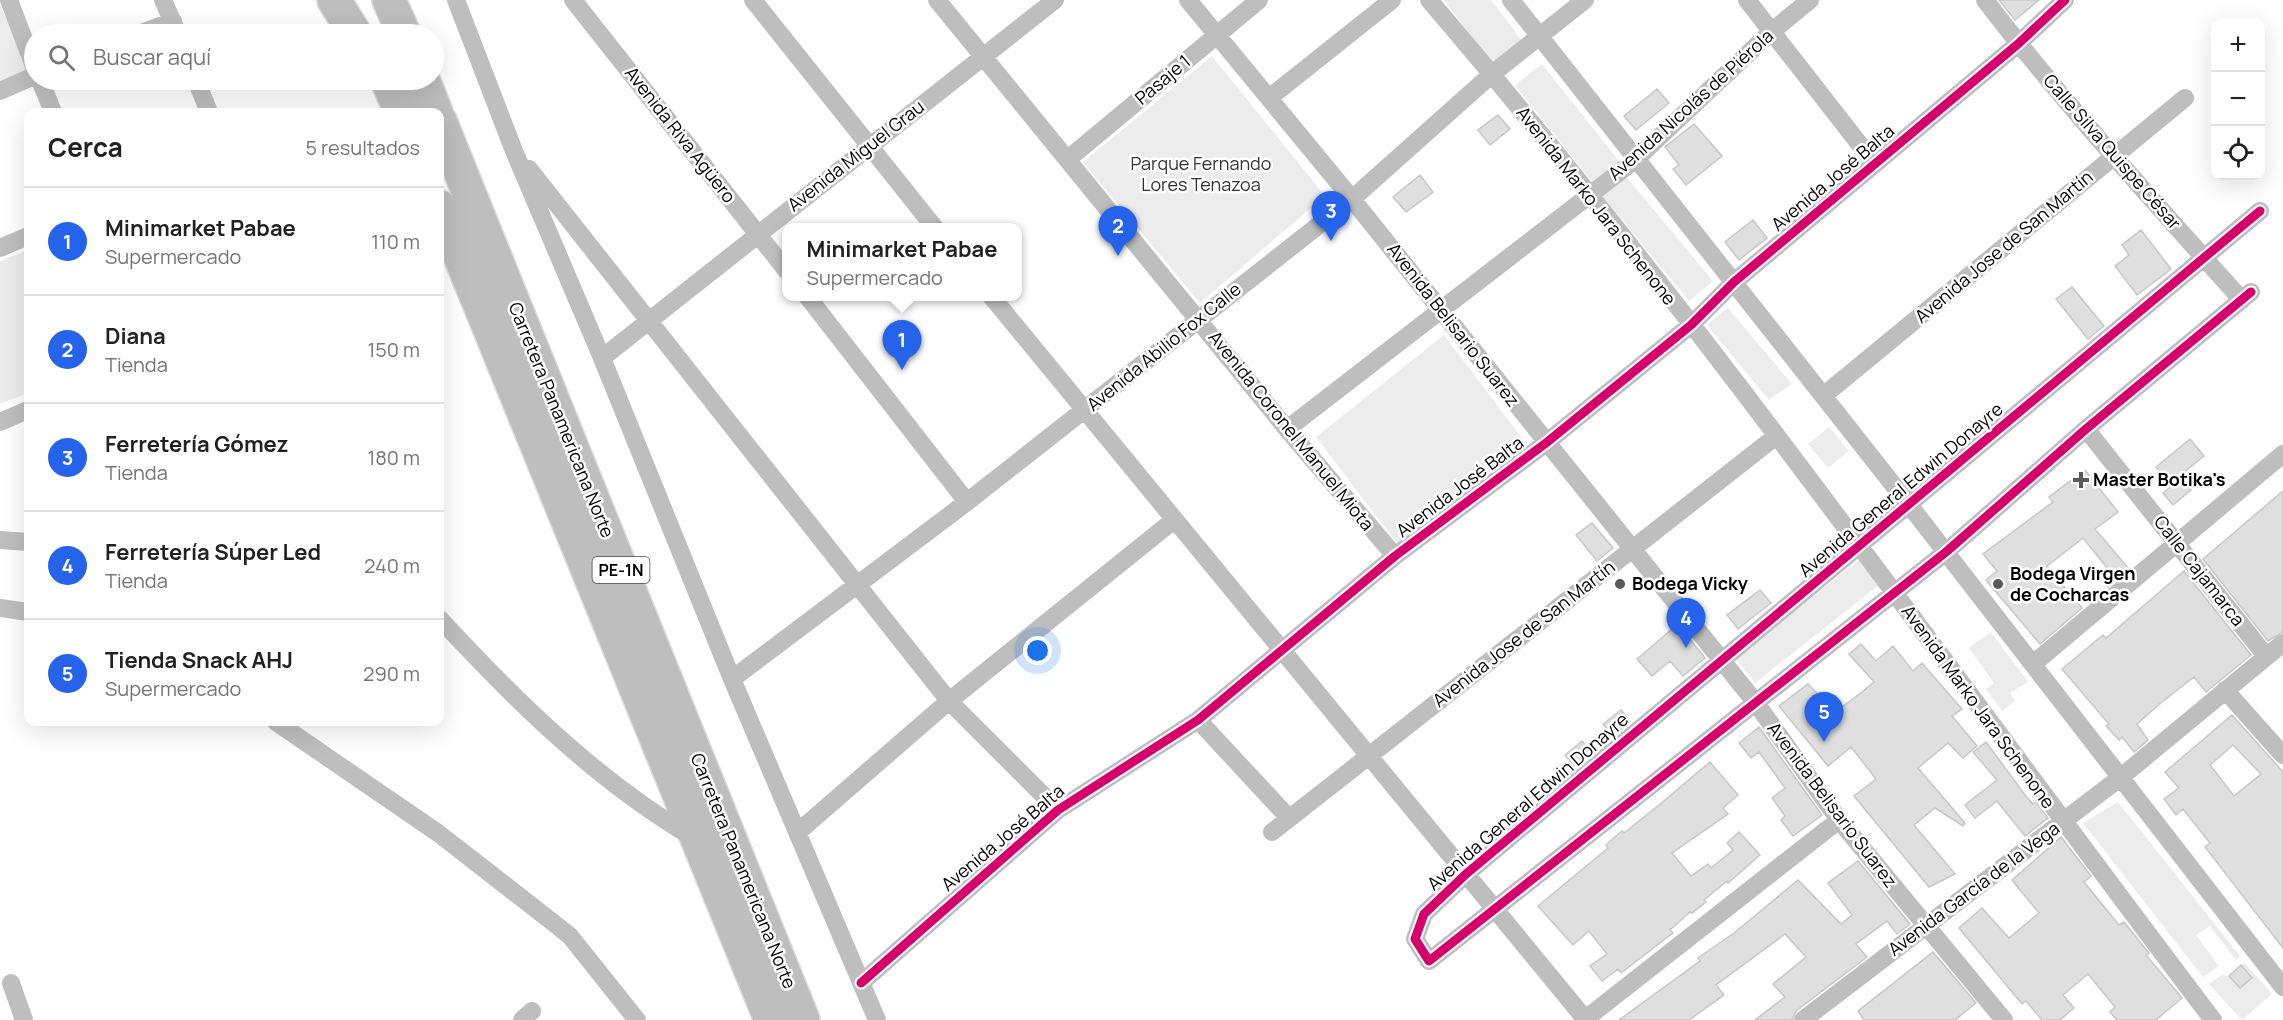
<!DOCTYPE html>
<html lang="es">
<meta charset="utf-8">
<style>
body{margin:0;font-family:Manrope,sans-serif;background:#f6f6f6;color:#202124}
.controls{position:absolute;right:18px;top:18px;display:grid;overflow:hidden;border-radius:12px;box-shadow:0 6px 24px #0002}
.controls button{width:54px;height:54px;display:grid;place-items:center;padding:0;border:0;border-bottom:2px solid #e0e0e0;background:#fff;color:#202124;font:30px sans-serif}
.you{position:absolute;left:1038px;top:651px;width:21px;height:21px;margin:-15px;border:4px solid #fff;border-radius:50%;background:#1a73e8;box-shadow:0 0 0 9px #1a73e833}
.badge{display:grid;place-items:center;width:39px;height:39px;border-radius:50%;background:#2563eb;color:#fff;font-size:20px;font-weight:700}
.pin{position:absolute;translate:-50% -50px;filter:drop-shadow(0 2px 3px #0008)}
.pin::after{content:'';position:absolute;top:32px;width:21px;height:18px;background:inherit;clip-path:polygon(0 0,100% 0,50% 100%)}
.popup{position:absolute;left:782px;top:223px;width:240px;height:78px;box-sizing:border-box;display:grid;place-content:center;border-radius:12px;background:#fff;filter:drop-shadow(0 2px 4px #0005);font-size:20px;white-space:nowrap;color:#757577}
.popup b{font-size:22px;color:#202124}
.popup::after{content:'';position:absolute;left:50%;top:100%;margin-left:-12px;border:12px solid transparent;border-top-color:#fff}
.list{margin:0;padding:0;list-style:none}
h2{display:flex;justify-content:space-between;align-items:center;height:78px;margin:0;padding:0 24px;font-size:26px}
h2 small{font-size:20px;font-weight:400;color:#757577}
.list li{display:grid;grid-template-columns:39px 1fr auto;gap:18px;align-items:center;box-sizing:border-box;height:108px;padding:0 24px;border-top:2px solid #e0e0e0}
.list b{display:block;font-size:22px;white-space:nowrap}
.list p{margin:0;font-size:20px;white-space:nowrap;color:#757577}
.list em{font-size:20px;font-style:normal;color:#757577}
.icon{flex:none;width:33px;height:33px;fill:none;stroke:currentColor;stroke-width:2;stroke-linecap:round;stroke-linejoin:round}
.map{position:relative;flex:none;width:2283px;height:1020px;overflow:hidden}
.search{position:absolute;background:#fff;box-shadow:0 6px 24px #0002;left:24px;top:24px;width:420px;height:66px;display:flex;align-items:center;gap:15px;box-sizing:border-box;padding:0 21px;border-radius:33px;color:#757577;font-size:22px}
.panel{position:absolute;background:#fff;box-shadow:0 6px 24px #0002;left:24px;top:108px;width:420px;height:618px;border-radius:12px}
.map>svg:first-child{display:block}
.green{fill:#ececec}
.building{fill:#dfdfdf;stroke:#c7c7c7;stroke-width:1.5;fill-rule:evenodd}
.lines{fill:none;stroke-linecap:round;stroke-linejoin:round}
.highway-casing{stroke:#dbdbdb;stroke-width:36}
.street{stroke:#bebebe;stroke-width:18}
.highway{stroke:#bebebe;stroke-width:33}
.cycleway-casing{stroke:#fff;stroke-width:13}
.cycleway{stroke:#d6006c;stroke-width:9}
.poi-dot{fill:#595959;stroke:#fff;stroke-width:2}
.labels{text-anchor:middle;stroke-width:5;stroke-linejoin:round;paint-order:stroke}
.shield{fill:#fff;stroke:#4c4c4c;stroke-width:1.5}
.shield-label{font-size:16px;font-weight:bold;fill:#000}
.street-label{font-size:18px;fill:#000;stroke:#fff}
.park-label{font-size:18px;fill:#333;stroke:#fff}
.poi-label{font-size:18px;font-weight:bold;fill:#000;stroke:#fff;text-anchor:start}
</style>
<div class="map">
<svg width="2283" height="1020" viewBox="0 0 2283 1020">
<rect width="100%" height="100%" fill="#fff"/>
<path class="green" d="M1444,0H1491L1525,45L1495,67Z
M0,5L29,71L0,83Z
M1212,56L1325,196L1200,303L1083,162Z
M1542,64L1619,161L1592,182L1515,85Z
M1624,174L1713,281L1689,301L1600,193Z
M28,250V393L0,404V261Z
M1728,308L1792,384L1769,400L1707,325Z
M1444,335L1525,442L1399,546L1316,437Z
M1829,427L1849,451L1828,468L1808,444Z
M1859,560L1879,585L1755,683L1735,658Z
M1991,632L2028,682L2010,693L2015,701L2002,711L1986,689L1994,683L1969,648Z
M2118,802L2240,956L2236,960L2210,926L2196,935L2219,966L2203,977L2083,823Z
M2245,963L2272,994L2242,1020L2209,984L2222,975L2229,976L2240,988L2252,978L2241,965Z"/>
<path class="building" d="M1999,0H2039L2015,20Z
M1657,89L1669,103L1636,130L1624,116Z
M1498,115L1510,129L1490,145L1478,130Z
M1694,124L1722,156L1686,185L1673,169L1679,165L1665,147Z
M1420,175L1433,192L1406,212L1393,197Z
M1753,220L1767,238L1739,260L1725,242Z
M2141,230L2171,269L2137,295L2115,266L2129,255L2122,245Z
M2072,287L2104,326L2088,339L2056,299Z
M2190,439L2204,456L2170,484L2156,467Z
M2085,470L2118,512L2095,529L2129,569L2108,587L2099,576L2108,569L2083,538L2047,566L2082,608L2040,644L1986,580L1997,571L1983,554L2053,502L2049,497Z
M2181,478L2191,490L2173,505L2163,493Z
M2283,491V632L2268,641L2203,559Z
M1592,523L1613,548L1597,561L1576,535Z
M2184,571L2251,655L2206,692L2194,677L2162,702L2137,724L2148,740L2134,752L2122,737L2119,740L2106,726L2109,724L2062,669L2103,635L2106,638Z
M1760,590L1771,603L1738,629L1727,615Z
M1678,624L1705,658L1683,676L1670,661L1652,676L1637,659Z
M1861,644L1876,661L1893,646L1913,671L1922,663L1962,709L1952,716L1977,746L1963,758L1948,743L1918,768L1965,823L1963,826L1935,808L1914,825L1955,874L1929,887L1854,796L1876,779L1851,747L1828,766L1779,706L1808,684L1835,712L1862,692L1874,682L1849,654Z
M1621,710L1630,721L1613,736L1603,724Z
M2232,715L2283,772V948L2205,847L2210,843L2183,809L2176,815L2164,799L2179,788L2165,772ZM2233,745L2261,774L2234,796L2210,765Z
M1759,727L1822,815L1793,836L1781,820L1785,816L1772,798L1785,788L1759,752L1751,758L1739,743Z
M1582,741L1591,752L1574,766L1565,755Z
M1986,742L2025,795L2033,804L2036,802L2048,818L2025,836L1997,801L1975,818L1965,805L1997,780L1973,752Z
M1710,762L1738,795L1723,808L1728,814L1672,853L1691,876L1708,864L1711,868L1733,850L1727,843L1739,832L1760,855L1728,883L1727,881L1704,900L1706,902L1692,913L1690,912L1670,930L1673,933L1621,973L1618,969L1602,981L1590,966L1607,954L1589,931L1573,945L1538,906L1608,848L1606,845L1622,831L1624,833L1659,805Z
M2061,837L2091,876L2084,882L2119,925L2124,922L2149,953L2146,955L2182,998L2156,1020H2117L2110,1012L2115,1007L2088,974L2063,995L2074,1008L2060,1020H2042L2026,1001L2022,1004L1959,928L1982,908L2009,938L2039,913L2012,880Z
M1858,861L1910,924L1897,934L1887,921L1856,944L1867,957L1796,1011L1792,1020H1755L1785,997L1773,984L1806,957L1785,934L1716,985L1724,995L1689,1020H1619L1700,961L1698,958L1734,933L1798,880L1841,924L1852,915L1828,883Z
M1933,952L1976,1003L1955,1020H1864L1858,1011Z
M2241,965L2252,978L2240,988L2229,976Z"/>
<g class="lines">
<defs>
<path id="highway" d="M334,0L355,34
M389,0L404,34
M387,80L401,112
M423,80L436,112
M440,121L803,1020
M440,207L771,1020"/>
</defs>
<use href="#highway" class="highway-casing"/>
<path class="street" d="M9,0L34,66
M163,0L178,34
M456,0L514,151L602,358L732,679L877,1020
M573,0L786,270
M753,0L935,228
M937,0L1287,429L1395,556
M1188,0L1352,199L1756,703L1839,820L2004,1020
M1429,0C1708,326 1954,679 2213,1020
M1511,0L1910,506L2283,987
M1747,0L1875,164
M1985,0C2065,105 2154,202 2242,300
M139,34L173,21
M40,80L53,112
M196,80L209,112
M0,91L34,76
M1269,98L1392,0
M1068,159L1259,0
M529,169L949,701L1058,810
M0,248L28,236
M2251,292L2086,429L1946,552L1429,961L1415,939L1424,914L1466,874L2260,211
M807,296L967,502
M991,296L1586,1020
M602,358L1055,0
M1823,396L2185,98
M0,422L28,410
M1287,429L1635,160L1771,32L1810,0
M2086,429L2266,656
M0,540L28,542
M0,608L28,612
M440,619C515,700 598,782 694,838
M2033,664L2283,454
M732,679L967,502L1352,199L1492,74L1585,0
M2225,690L2283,755
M1198,720L1289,818
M276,722L438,833L555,924L570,936L637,1020
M798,832L949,701L1174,520
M1272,832L1775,437
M11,983L24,1020
M861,983L1058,810L1198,720L1395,556L1546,443L1691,325L1734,282L2018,44L2065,0
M522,1020L532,1011
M1584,1020L1839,820
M1803,1020L2121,777L2283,643"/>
<use href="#highway" class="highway"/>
<defs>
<path id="cycleway" d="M2251,292L2086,429L1946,552L1429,961L1415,939L1424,914L1466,874L2260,211
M861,983L1058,810L1198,720L1395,556L1546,443L1691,325L1734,282L2018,44L2065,0"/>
</defs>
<use href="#cycleway" class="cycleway-casing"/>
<use href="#cycleway" class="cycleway"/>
</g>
<g class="poi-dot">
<path d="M2078 471h6v6h6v6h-6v6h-6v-6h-6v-6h6z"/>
<circle cx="1620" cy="584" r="6"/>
<circle cx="1998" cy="584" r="6"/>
</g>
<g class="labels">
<rect class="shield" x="592.5" y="557" width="57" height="26" rx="4.5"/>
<g class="shield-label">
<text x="621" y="576">PE-1N</text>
</g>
<g class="street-label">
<text transform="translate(1163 80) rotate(-40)" y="6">Pasaje 1</text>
<text transform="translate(1691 105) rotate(-42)" y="6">Avenida Nicolás de Piérola</text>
<text transform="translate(680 135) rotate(52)" y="6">Avenida Riva Agüero</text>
<text transform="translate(2112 152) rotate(49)" y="6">Calle Silva Quispe César</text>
<text transform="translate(856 156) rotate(-38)" y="6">Avenida Miguel Grau</text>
<text transform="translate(1833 178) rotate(-40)" y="6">Avenida José Balta</text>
<text transform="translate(1596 206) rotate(52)" y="6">Avenida Marko Jara Schenone</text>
<text transform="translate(2004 247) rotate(-40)" y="6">Avenida Jose de San Martín</text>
<text transform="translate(1453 325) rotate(52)" y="6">Avenida Belisario Suarez</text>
<text transform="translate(1164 347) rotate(-39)" y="6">Avenida Abilio Fox Calle</text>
<text transform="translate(561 420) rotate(68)" y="6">Carretera Panamericana Norte</text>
<text transform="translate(1291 431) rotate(51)" y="6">Avenida Coronel Manuel Miota</text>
<text transform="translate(1460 487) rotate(-37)" y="6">Avenida José Balta</text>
<text transform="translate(1901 490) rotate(-40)" y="6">Avenida General Edwin Donayre</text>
<text transform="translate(2199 571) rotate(52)" y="6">Calle Cajamarca</text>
<text transform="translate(1524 634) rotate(-38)" y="6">Avenida Jose de San Martín</text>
<text transform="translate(1978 707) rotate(54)" y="6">Avenida Marko Jara Schenone</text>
<text transform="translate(1528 802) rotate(-41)" y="6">Avenida General Edwin Donayre</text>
<text transform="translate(1832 805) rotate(53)" y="6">Avenida Belisario Suarez</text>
<text transform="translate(1003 838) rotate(-40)" y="6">Avenida José Balta</text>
<text transform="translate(743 871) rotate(68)" y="6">Carretera Panamericana Norte</text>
<text transform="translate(1974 889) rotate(-37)" y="6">Avenida García de la Vega</text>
</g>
<g class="park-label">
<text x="1201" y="170">Parque Fernando<tspan x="1201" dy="21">Lores Tenazoa</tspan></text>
</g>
<g class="poi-label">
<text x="2093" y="486">Master Botika's</text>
<text x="2010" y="580">Bodega Virgen<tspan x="2010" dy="21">de Cocharcas</tspan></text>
<text x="1632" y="590">Bodega Vicky</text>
</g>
</g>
</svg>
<div class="controls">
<button>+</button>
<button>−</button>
<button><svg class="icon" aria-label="locate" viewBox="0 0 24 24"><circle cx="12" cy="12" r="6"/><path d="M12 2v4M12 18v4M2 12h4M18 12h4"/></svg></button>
</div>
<div class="you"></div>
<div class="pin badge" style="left:902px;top:370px">1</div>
<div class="popup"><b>Minimarket Pabae</b>Supermercado</div>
<div class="pin badge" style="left:1118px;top:256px">2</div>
<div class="pin badge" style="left:1331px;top:241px">3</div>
<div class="pin badge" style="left:1686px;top:648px">4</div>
<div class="pin badge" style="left:1824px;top:742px">5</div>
<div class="search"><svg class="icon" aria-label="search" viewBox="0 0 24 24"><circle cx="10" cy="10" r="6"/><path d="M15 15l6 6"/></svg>Buscar aquí</div>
<section class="panel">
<h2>Cerca<small>5 resultados</small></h2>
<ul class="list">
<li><span class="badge">1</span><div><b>Minimarket Pabae</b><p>Supermercado</p></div><em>110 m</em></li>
<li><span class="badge">2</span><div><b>Diana</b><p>Tienda</p></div><em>150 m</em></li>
<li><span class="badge">3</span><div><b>Ferretería Gómez</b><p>Tienda</p></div><em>180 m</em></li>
<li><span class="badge">4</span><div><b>Ferretería Súper Led</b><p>Tienda</p></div><em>240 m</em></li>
<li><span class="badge">5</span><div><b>Tienda Snack AHJ</b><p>Supermercado</p></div><em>290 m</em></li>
</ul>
</section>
</div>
